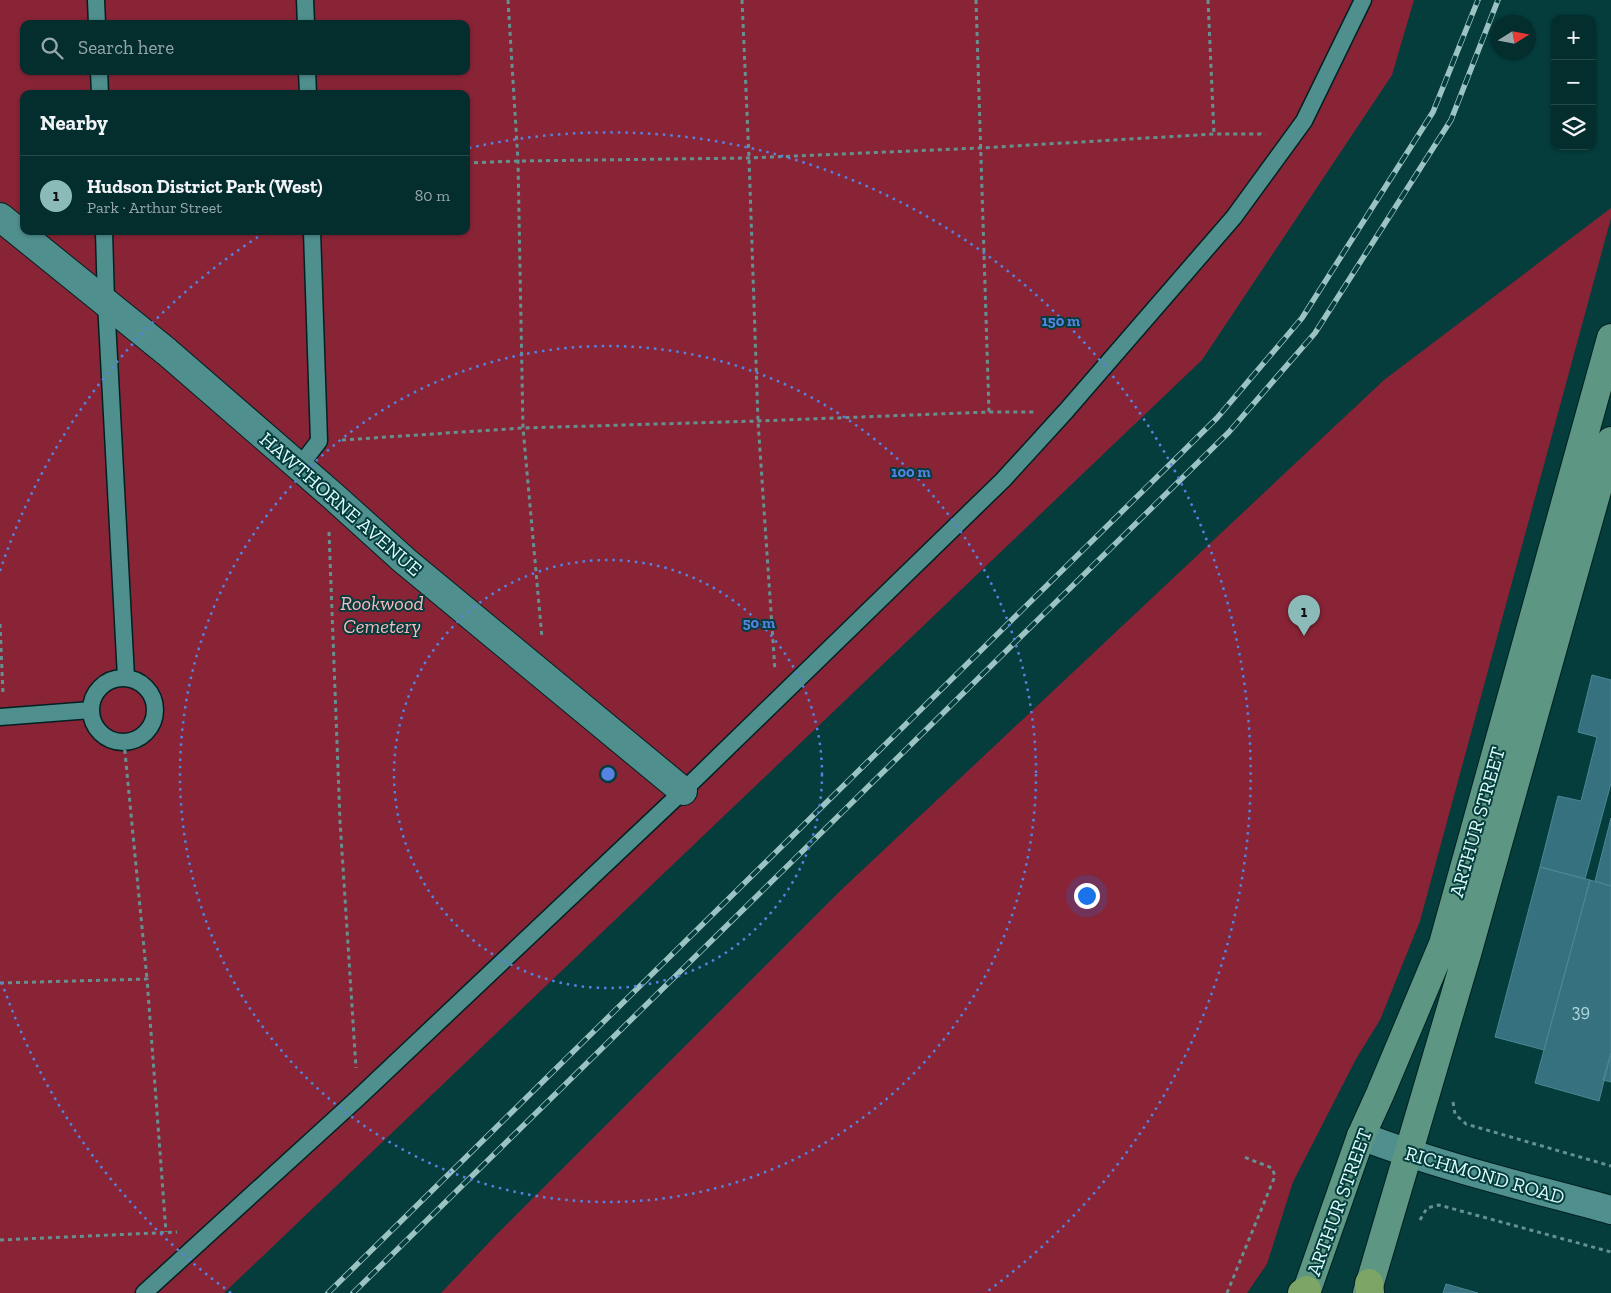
<!DOCTYPE html>
<meta charset="utf-8">
<style>
body{margin:0;font-family:"Zilla Slab",serif;background:#123939;color:#f1f3f6}
.controls{position:absolute;right:15px;top:15px;display:grid;overflow:hidden;border-radius:10px;box-shadow:0 1px 4px #0004}
.controls button{width:45px;height:45px;display:grid;place-items:center;padding:0;border:0;border-bottom:1px solid #254949;background:#042d2d;color:#f1f3f6;font:25px sans-serif}
.compass{position:absolute;left:1491px;top:15px;width:45px;height:45px;border-radius:50%;background:#042d2d;box-shadow:0 1px 4px #0004;rotate:79deg}
.you{position:absolute;left:1086px;top:895px;width:18px;height:18px;margin:-12px;border:4px solid #fff;border-radius:50%;background:#1a73e8;box-shadow:0 0 0 8px #1a73e833}
.badge{display:grid;place-items:center;width:32px;height:32px;border-radius:50%;background:#8bbbb9;color:#111;font-size:16px;font-weight:700}
.pin{position:absolute;translate:-50% -41px;filter:drop-shadow(0 1px 2px #0008)}
.pin::after{content:'';position:absolute;top:26px;width:18px;height:15px;background:inherit;clip-path:polygon(0 0,100% 0,50% 100%)}
.list{margin:0;padding:0;list-style:none}
h2{display:flex;justify-content:space-between;align-items:center;height:65px;margin:0;padding:0 20px;font-size:21px}
h2 small{font-size:16px;font-weight:400;color:#97a8aa}
.list li{display:grid;grid-template-columns:32px 1fr auto;gap:15px;align-items:center;box-sizing:border-box;height:80px;padding:0 20px;border-top:1px solid #254949}
.list b{display:block;font-size:19px;white-space:nowrap}
.list p{margin:0;font-size:16px;white-space:nowrap;color:#97a8aa}
.list em{font-size:16px;font-style:normal;color:#97a8aa}
.icon{flex:none;width:28px;height:28px;fill:none;stroke:currentColor;stroke-width:2;stroke-linecap:round;stroke-linejoin:round}
.map{position:relative;flex:none;width:1611px;height:1293px;overflow:hidden}
.search{position:absolute;background:#042d2d;box-shadow:0 1px 4px #0004;left:20px;top:20px;width:450px;height:55px;display:flex;align-items:center;gap:12px;box-sizing:border-box;padding:0 18px;border-radius:10px;color:#97a8aa;font-size:19px}
.panel{position:absolute;background:#042d2d;box-shadow:0 1px 4px #0004;left:20px;top:90px;width:450px;height:145px;border-radius:10px}
.map>svg:first-child{display:block}
.green{fill:#882436;fill-rule:evenodd}
.building{fill:#35717f;stroke:#4b8795}
.lines{fill:none;stroke-linecap:round;stroke-linejoin:round}
.lane-casing{stroke:#002121;stroke-width:19}
.street-casing{stroke:#002121;stroke-width:30}
.secondary-casing{stroke:#002121;stroke-width:30}
.highway-casing{stroke:#002121;stroke-width:30}
.path{stroke:#659191;stroke-width:3;stroke-dasharray:4 4;stroke-linecap:butt}
.lane{stroke:#4f8f8e;stroke-width:16}
.street{stroke:#4f8f8e;stroke-width:28}
.secondary{stroke:#5d9682;stroke-width:28}
.highway{stroke:#7da666;stroke-width:28}
.rail-casing{stroke:#9cc3c3;stroke-width:5.5}
.rail{stroke:#053c3c;stroke-width:4;stroke-dasharray:11;stroke-linecap:butt}
.ring{fill:none;stroke:#5682e2;stroke-width:2.5;stroke-dasharray:2.5 5}
.labels{text-anchor:middle;stroke-width:4;stroke-linejoin:round;paint-order:stroke}
.number-label{font-size:18px;fill:#b2d8dc}
.street-label{font-size:20px;fill:#dcfbfb;stroke:#053c3c}
.park-label{font-size:20px;font-style:italic;fill:#fbb9bd;stroke:#053c3c}
.centre{fill:#5682e2;stroke:#053c3c;stroke-width:2.5}
.ring-label{font-size:15px;text-anchor:middle;font-weight:bold;fill:#5682e2;stroke:#053c3c;stroke-width:4;stroke-linejoin:round;paint-order:stroke}
</style>
<div class="map">
<svg width="1611" height="1293" viewBox="0 0 1611 1293">
<rect width="100%" height="100%" fill="#053c3c"/>
<path class="green" d="M0,0H1414L1392,75L1202,360L224,1293H0ZM24,24H466V71H24ZM24,94H466V231H24Z
M1611,208V218L1420,921L1380,1020L1356,1059L1293,1182L1267,1264L1247,1293H441L498,1233L839,892L1384,380Z"/>
<path class="building" d="M1592,675L1611,680V783L1585,879L1540,867L1558,796L1581,801L1597,737L1578,732Z
M1611,818V886L1595,881Z
M1540,867L1590,880L1544,1050L1495,1037Z
M1590,880L1611,886V1053L1599,1101L1535,1083Z
M1611,1053V1082L1603,1080Z
M1446,1284L1478,1293H1443Z"/>
<g class="lines">
<defs>
<path id="lane" d="M96,0L97,24
M305,0L306,24
M99,71L100,94
M307,71L308,94
M104,231L106,302L126,677
M299,467L319,441L312,231
M91 710a32 32 0 1 1 64 0a32 32 0 1 1-64 0Z
M0,717L91,710
M144,1293L358,1098L683,791L1003,480L1066,411L1234,217L1304,121L1363,0"/>
<path id="street" d="M0,217L167,352L333,496L405,561L683,791
M1361,1136C1442,1167 1527,1187 1611,1210"/>
<path id="secondary" d="M1306,1293L1361,1136L1380,1094L1443,944L1611,338
M1367,1293L1467,954L1611,441"/>
<path id="highway" d="M1369,1283L1370,1293
M1302,1293L1307,1290"/>
</defs>
<use href="#lane" class="lane-casing"/>
<use href="#street" class="street-casing"/>
<use href="#secondary" class="secondary-casing"/>
<use href="#highway" class="highway-casing"/>
<path class="path" d="M508,0L518,161L523,428L542,638
M742,0L749,158L758,421L775,671
M976,0L989,412
M1208,0L1214,134
M466,163L518,161L749,158L980,148L1214,134H1261L1265,136
M342,440L523,428L758,421L989,412H1035
M329,532L340,821L356,1068
M0,624L3,694
M124,742L147,979
M0,983L147,979L166,1232
M1453,1102L1455,1114L1466,1124L1611,1166
M1420,1220L1427,1208L1439,1205L1611,1252
M0,1240L177,1232
M1227,1293L1275,1176L1272,1168L1244,1157"/>
<use href="#lane" class="lane"/>
<use href="#street" class="street"/>
<use href="#secondary" class="secondary"/>
<use href="#highway" class="highway"/>
<defs>
<path id="rail" d="M328,1293L1217,418L1302,318L1433,112L1478,0
M353,1293L1229,432L1315,333L1451,120L1498,0"/>
</defs>
<use href="#rail" class="rail-casing"/>
<use href="#rail" class="rail"/>
</g>
<g class="ring">
<circle cx="608" cy="774" r="214"/>
<circle cx="608" cy="774" r="428"/>
<path d="M231 1293A641 641 0 0 1 0 977M0 571A641 641 0 0 1 264 233M469 148A641 641 0 0 1 985 1293"/>
</g>
<g class="labels">
<g class="number-label">
<text x="1581" y="1017">39</text>
</g>
<g class="street-label">
<text transform="translate(341 504) rotate(41)" y="7">HAWTHORNE AVENUE</text>
<text transform="translate(1477 822) rotate(-74)" y="7">ARTHUR STREET</text>
<text transform="translate(1485 1175) rotate(16)" y="7">RICHMOND ROAD</text>
<text transform="translate(1339 1202) rotate(-70)" y="7">ARTHUR STREET</text>
</g>
<g class="park-label">
<text x="382" y="610">Rookwood<tspan x="382" dy="23">Cemetery</tspan></text>
</g>
</g>
<circle cx="608" cy="774" r="8" class="centre"/>
<g class="ring-label">
<text x="1061" y="326">150 m</text>
<text x="911" y="477">100 m</text>
<text x="759" y="628">50 m</text>
</g>
</svg>
<div class="controls">
<button>+</button>
<button>−</button>
<button><svg class="icon" aria-label="layers" viewBox="0 0 24 24"><path d="M12 4l9 5-9 5-9-5zM3 14l9 5 9-5"/></svg></button>
</div>
<svg class="compass" viewBox="-18 -18 36 36"><path d="M0-13l5 13h-10z" fill="#e53935"/><path d="M0 13l5-13h-10z" fill="#97a8aa"/></svg>
<div class="you"></div>
<div class="pin badge" style="left:1304px;top:636px">1</div>
<div class="search"><svg class="icon" aria-label="search" viewBox="0 0 24 24"><circle cx="10" cy="10" r="6"/><path d="M15 15l6 6"/></svg>Search here</div>
<section class="panel">
<h2>Nearby<small></small></h2>
<ul class="list">
<li><span class="badge">1</span><div><b>Hudson District Park (West)</b><p>Park · Arthur Street</p></div><em>80 m</em></li>
</ul>
</section>
</div>
